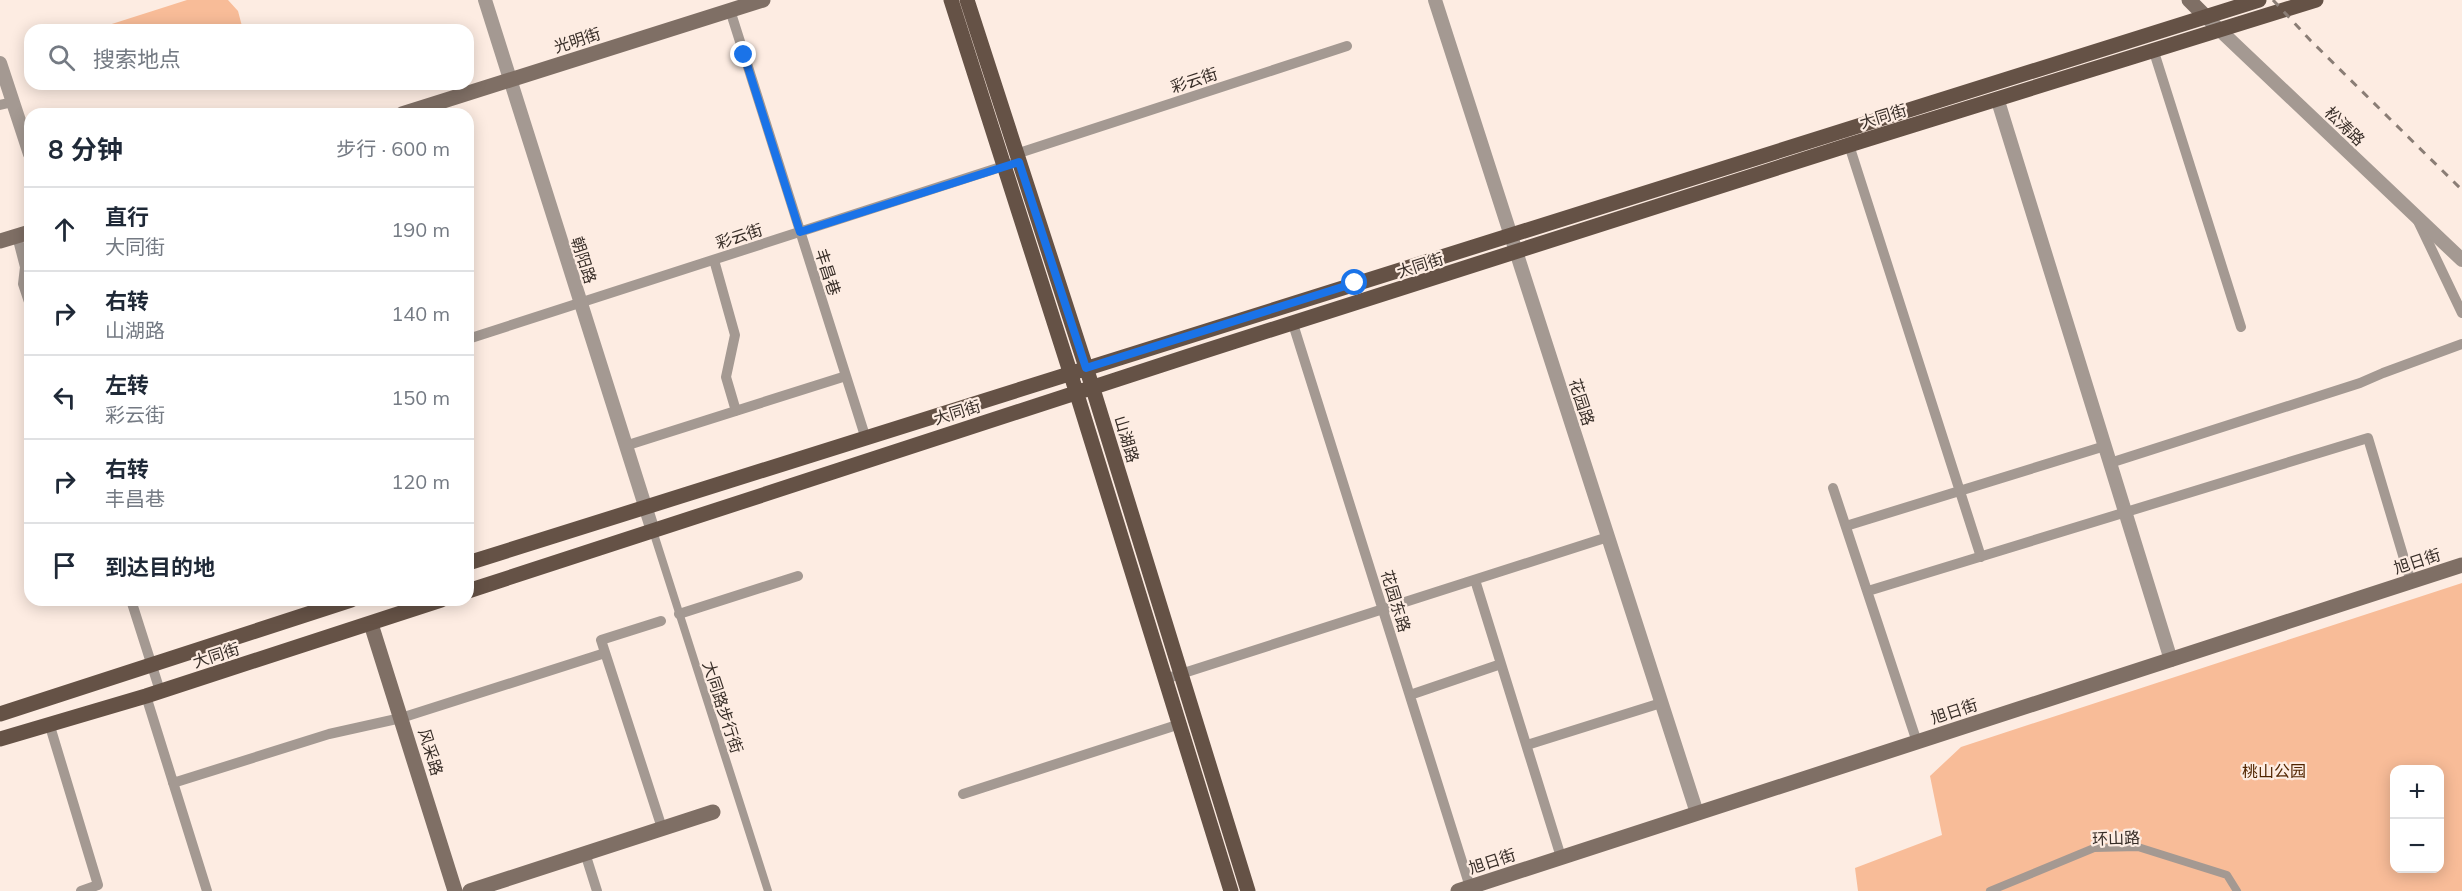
<!DOCTYPE html>
<html lang="zh">
<meta charset="utf-8">
<style>
body{margin:0;font-family:Mulish,"Noto Sans SC",sans-serif;background:#f2f2f3;color:#1f2937}
.controls{position:absolute;right:18px;bottom:18px;display:grid;overflow:hidden;border-radius:12px;box-shadow:0 3px 15px #0003}
.controls button{width:54px;height:54px;display:grid;place-items:center;padding:0;border:0;border-bottom:2px solid #e0e1e3;background:#fff;color:#1f2937;font:30px sans-serif}
.stop{position:absolute;width:18px;height:18px;margin:-14px;border:4px solid #1a73e8;border-radius:50%;background:#fff}
.stop.end{background:#1a73e8;border-color:#fff;box-shadow:0 2px 6px #0008}
.list{margin:0;padding:0;list-style:none}
h2{display:flex;justify-content:space-between;align-items:center;height:78px;margin:0;padding:0 24px;font-size:26px}
h2 small{font-size:20px;font-weight:400;color:#747a83}
.list li{display:grid;grid-template-columns:39px 1fr auto;gap:18px;align-items:center;box-sizing:border-box;height:84px;padding:0 24px;border-top:2px solid #e0e1e3}
.list b{display:block;font-size:22px;white-space:nowrap}
.list p{margin:0;font-size:20px;white-space:nowrap;color:#747a83}
.list em{font-size:20px;font-style:normal;color:#747a83}
.icon{flex:none;width:33px;height:33px;fill:none;stroke:currentColor;stroke-width:2;stroke-linecap:round;stroke-linejoin:round}
.map{position:relative;flex:none;width:2462px;height:891px;overflow:hidden}
.search{position:absolute;background:#fff;box-shadow:0 3px 15px #0003;left:24px;top:24px;width:450px;height:66px;display:flex;align-items:center;gap:15px;box-sizing:border-box;padding:0 21px;border-radius:18px;color:#747a83;font-size:22px}
.panel{position:absolute;background:#fff;box-shadow:0 3px 15px #0003;left:24px;top:108px;width:450px;height:498px;border-radius:18px}
.map>svg:first-child{display:block}
.green{fill:#f8bc98;fill-rule:evenodd}
.lines{fill:none;stroke-linecap:round;stroke-linejoin:round}
.pedestrian{stroke:#a49992;stroke-width:8}
.minor{stroke:#a49992;stroke-width:10}
.tertiary{stroke:#a49992;stroke-width:14}
.secondary{stroke:#7f6f65;stroke-width:15}
.primary{stroke:#655246;stroke-width:15}
.rail{stroke:#8a7d75;stroke-width:3;stroke-dasharray:8 8;stroke-linecap:butt}
.route{stroke:#1a73e8;stroke-width:8}
.labels{text-anchor:middle;stroke-width:4.5;stroke-linejoin:round;paint-order:stroke}
.street-label{font-size:16px;fill:#372d27;stroke:#fdece2}
.park-label{font-size:16px;fill:#512501;stroke:#fdece2}
</style>
<div class="map">
<svg width="2462" height="891" viewBox="0 0 2462 891">
<rect width="100%" height="100%" fill="#fdece2"/>
<path class="green" d="M187,0H228L238,11L243,30H93Z
M94,84H140L110,90Z
M2462,583V891H1858L1855,868L1942,835L1930,776L1961,747ZM2394,770H2440V868H2394Z"/>
<g class="lines">
<path class="pedestrian" d="M653,531L768,891
M1990,891L2094,848L2138,847L2227,875L2237,891"/>
<path class="minor" d="M730,10L866,439
M2154,52L2241,327
M0,105L13,102
M1849,145L1981,557
M1016,154L1347,46
M2418,221L2462,313
M17,236L25,267L23,284L30,305
M714,260L735,335L726,377L736,411
M1293,324L1470,887
M468,339L1010,164
M625,446L846,376
M2110,463L2360,383L2383,373L2462,344
M1833,488L1917,742
M1846,526L2105,446
M1475,580L1561,857
M1868,591L2368,438L2411,582
M131,600L160,691
M679,614L798,576
M661,621L601,640L662,828
M1165,679L1608,537
M1410,695L1501,664
M146,696L207,891
M49,723L98,885L81,891
M1527,745L1661,703
M173,783L329,734L401,718L605,653
M963,794L1180,724
M585,853L597,891"/>
<path class="tertiary" d="M485,0L653,531
M1435,0L1697,813
M2206,17L2462,260
M0,63L30,154
M1998,101L2171,660"/>
<path class="secondary" d="M2189,0L2206,17
M402,114L763,0
M0,241L30,232
M371,624L455,891
M470,891L713,812
M1458,891L2462,565"/>
<path class="primary" d="M951,0L1071,375L1231,891
M967,0L1093,389L1248,891
M468,563L2259,0
M468,591L1189,356L1849,145L2316,0
M0,714L351,600
M0,739L146,696L441,600"/>
<path class="rail" d="M2273,0L2311,41L2462,190"/>
</g>
<g class="lines">
<path class="route" d="M744,55L800,232L1019,162L1086,368L1355,283"/>
</g>
<g class="labels">
<g class="street-label">
<text transform="translate(577 40) rotate(-18)" y="6">光明街</text>
<text transform="translate(1194 80) rotate(-18)" y="6">彩云街</text>
<text transform="translate(1883 116) rotate(-17)" y="6">大同街</text>
<text transform="translate(2345 126) rotate(44)" y="6">松涛路</text>
<text transform="translate(739 236) rotate(-18)" y="6">彩云街</text>
<text transform="translate(584 260) rotate(72)" y="6">朝阳路</text>
<text transform="translate(1420 265) rotate(-18)" y="6">大同街</text>
<text transform="translate(828 272) rotate(72)" y="6">丰昌巷</text>
<text transform="translate(1582 402) rotate(72)" y="6">花园路</text>
<text transform="translate(957 412) rotate(-17)" y="6">大同街</text>
<text transform="translate(1127 439) rotate(73)" y="6">山湖路</text>
<text transform="translate(2417 561) rotate(-18)" y="6">旭日街</text>
<text transform="translate(1396 601) rotate(73)" y="6">花园东路</text>
<text transform="translate(216 655) rotate(-18)" y="6">大同街</text>
<text transform="translate(723 707) rotate(72)" y="6">大同路步行街</text>
<text transform="translate(1954 711) rotate(-18)" y="6">旭日街</text>
<text transform="translate(431 752) rotate(73)" y="6">风采路</text>
<text transform="translate(2116 838) rotate(-2)" y="6">环山路</text>
<text transform="translate(1492 861) rotate(-18)" y="6">旭日街</text>
</g>
<g class="park-label">
<text x="2274" y="777">桃山公园</text>
</g>
</g>
</svg>
<div class="controls">
<button>+</button>
<button>−</button>
</div>
<div class="stop" style="left:1355px;top:283px"></div>
<div class="stop end" style="left:744px;top:55px"></div>
<div class="search"><svg class="icon" aria-label="search" viewBox="0 0 24 24"><circle cx="10" cy="10" r="6"/><path d="M15 15l6 6"/></svg>搜索地点</div>
<section class="panel">
<h2>8 分钟<small>步行 · 600 m</small></h2>
<ul class="list">
<li><svg class="icon" aria-label="ahead" viewBox="0 0 24 24"><path d="M12 20V5M6 11l6-6 6 6"/></svg><div><b>直行</b><p>大同街</p></div><em>190 m</em></li>
<li><svg class="icon" aria-label="right" viewBox="0 0 24 24"><path d="M7 20v-9h11M14 6l5 5-5 5"/></svg><div><b>右转</b><p>山湖路</p></div><em>140 m</em></li>
<li><svg class="icon" aria-label="left" viewBox="0 0 24 24"><path d="M17 20v-9H6M10 6l-5 5 5 5"/></svg><div><b>左转</b><p>彩云街</p></div><em>150 m</em></li>
<li><svg class="icon" aria-label="right" viewBox="0 0 24 24"><path d="M7 20v-9h11M14 6l5 5-5 5"/></svg><div><b>右转</b><p>丰昌巷</p></div><em>120 m</em></li>
<li><svg class="icon" aria-label="arrive" viewBox="0 0 24 24"><path d="M6 21V4h12l-3 4 3 4H6"/></svg><div><b>到达目的地</b></div></li>
</ul>
</section>
</div>
